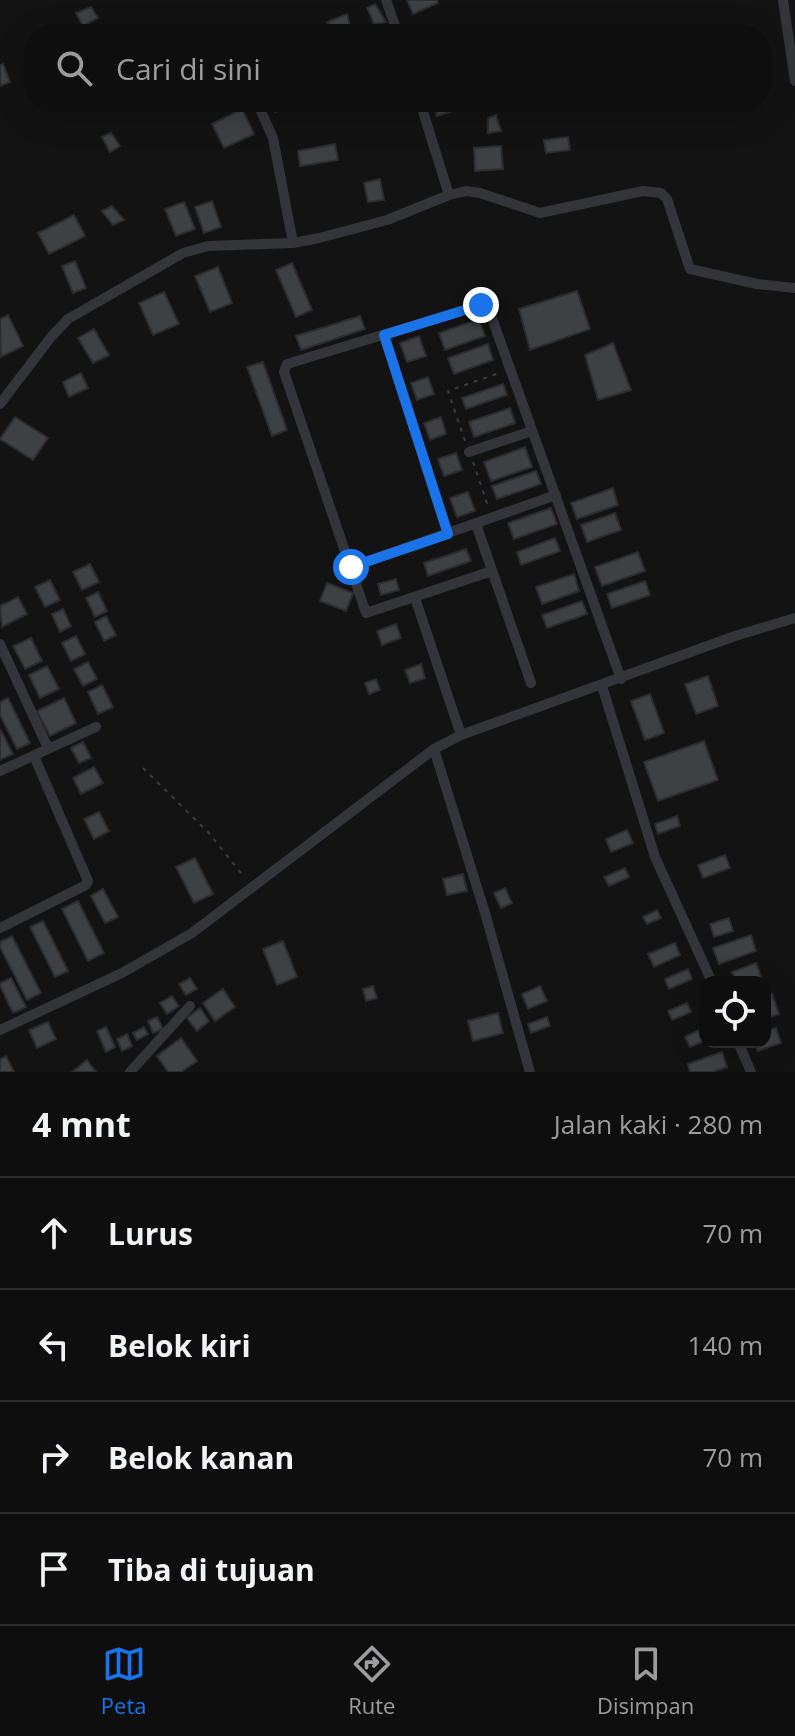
<!DOCTYPE html>
<html lang="id">
<meta charset="utf-8">
<style>
body{margin:0;font-family:"Open Sans",sans-serif;background:#1c1c1d;color:#f1f3f6}
.controls{position:absolute;right:24px;bottom:24px;display:grid;overflow:hidden;border-radius:16px;box-shadow:0 8px 32px #0002}
.controls button{width:72px;height:72px;display:grid;place-items:center;padding:0;border:0;border-bottom:2px solid #2e2e2f;background:#0e0e0f;color:#f1f3f6;font:40px sans-serif}
.stop{position:absolute;width:24px;height:24px;margin:-18px;border:6px solid #1a73e8;border-radius:50%;background:#fff}
.stop.end{background:#1a73e8;border-color:#fff;box-shadow:0 2px 8px #0008}
.list{margin:0;padding:0;list-style:none}
h2{display:flex;justify-content:space-between;align-items:center;height:104px;margin:0;padding:0 32px;font-size:34px}
h2 small{font-size:26px;font-weight:400;color:#9b9c9e}
.list li{display:grid;grid-template-columns:52px 1fr auto;gap:24px;align-items:center;box-sizing:border-box;height:112px;padding:0 32px;border-top:2px solid #2e2e2f}
.list b{display:block;font-size:30px;white-space:nowrap}
.list em{font-size:26px;font-style:normal;color:#9b9c9e}
.icon{flex:none;width:44px;height:44px;fill:none;stroke:currentColor;stroke-width:2;stroke-linecap:round;stroke-linejoin:round}
.map{position:relative;flex:none;width:795px;height:1072px;overflow:hidden}
.search{position:absolute;background:#0e0e0f;box-shadow:0 8px 32px #0002;left:24px;right:24px;top:24px;height:88px;display:flex;align-items:center;gap:20px;box-sizing:border-box;padding:0 28px;border-radius:32px;color:#9b9c9e;font-size:30px}
.sheet{height:552px;background:#0e0e0f}
nav{display:flex;justify-content:space-around;align-items:center;box-sizing:border-box;height:112px;border-top:2px solid #2e2e2f;background:#0e0e0f;font-size:22px;color:#9b9c9e}
nav a{display:grid;justify-items:center;gap:4px}
nav .on{color:#1a73e8}
.map>svg:first-child{display:block}
.building{fill:#3e4144;stroke:#2c2d31;stroke-width:2}
.lines{fill:none;stroke-linecap:round;stroke-linejoin:round}
.path{stroke:#393c41;stroke-width:2;stroke-dasharray:4 6;stroke-linecap:butt}
.street{stroke:#33353a;stroke-width:10}
.route{stroke:#1a73e8;stroke-width:10}
</style>
<div class="map">
<svg width="795" height="1072" viewBox="0 0 795 1072">
<rect width="100%" height="100%" fill="#131314"/>
<path class="building" d="M407,0H437L438,3L413,14Z
M375,4L386,22L374,24L367,8Z
M91,7L98,18L83,26L76,13Z
M347,14L352,34H333L327,22Z
M3,64L10,82L0,86V65Z
M130,102H143L146,109L135,110Z
M271,102H301L302,103L275,112Z
M450,102H465L466,107L437,116L435,107Z
M242,109L254,134L224,148L212,124Z
M496,115L501,131L488,133V118Z
M111,133L120,146L110,152L102,137Z
M568,137L570,150L546,153L544,140Z
M335,144L338,160L300,166L298,151Z
M501,146L503,169L475,171L474,148Z
M380,179L384,200L368,202L364,183Z
M212,201L221,227L204,233L195,207Z
M184,202L195,229L176,236L165,209Z
M112,206L124,220L113,225L102,211Z
M74,215L85,236L49,254L38,233Z
M75,261L86,288L73,293L62,266Z
M292,263L312,310L296,317L276,270Z
M218,267L232,303L210,312L195,276Z
M577,291L590,329L530,350L519,309Z
M164,292L179,324L153,335L139,303Z
M8,315L23,346L1,357L0,319Z
M360,316L365,329L301,350L296,336Z
M479,319L485,336L445,350L439,333Z
M94,329L109,355L93,363L78,338Z
M419,336L426,356L407,362L400,343Z
M613,343L631,390L598,400L585,355Z
M488,344L493,360L454,374L448,358Z
M263,362L287,430L272,436L247,367Z
M81,373L88,388L69,397L63,382Z
M428,377L434,394L417,400L411,383Z
M503,384L507,395L466,409L462,398Z
M510,408L515,423L474,437L469,422Z
M15,417L48,438L33,460L0,439Z
M441,417L446,434L430,440L424,423Z
M525,447L532,467L491,481L484,462Z
M456,453L462,470L444,476L438,459Z
M536,471L541,484L497,499L492,486Z
M613,488L618,505L577,519L571,503Z
M468,492L475,511L457,517L450,498Z
M551,508L557,524L514,539L508,523Z
M615,513L621,530L587,542L581,525Z
M555,538L560,551L521,565L517,552Z
M466,549L471,561L428,576L424,563Z
M638,552L645,571L602,586L595,567Z
M90,564L99,582L82,590L73,572Z
M574,574L579,591L542,604L536,587Z
M396,579L399,590L381,595L378,584Z
M50,580L60,600L45,607L35,587Z
M645,581L650,595L612,608L607,594Z
M327,583L353,593L346,611L320,601Z
M98,592L107,611L95,617L86,598Z
M18,597L27,614L2,627L0,606Z
M582,601L587,614L547,628L542,615Z
M63,609L71,626L60,632L52,614Z
M106,616L116,635L104,641L95,622Z
M396,624L401,638L382,645L377,631Z
M76,636L85,654L71,661L62,643Z
M31,638L42,661L25,669L13,646Z
M88,662L97,679L83,686L74,669Z
M421,664L425,678L410,683L405,670Z
M47,666L59,689L40,698L29,675Z
M708,676L718,706L696,714L685,684Z
M376,679L380,690L369,694L365,683Z
M102,685L113,707L98,714L88,692Z
M650,694L664,733L645,740L631,701Z
M8,698L30,743L17,749L0,715V702Z
M64,698L76,723L50,736L37,711Z
M0,729L13,754L0,760Z
M704,741L718,780L658,801L644,762Z
M83,742L91,758L79,763L71,748Z
M94,767L103,783L81,794L73,778Z
M99,812L109,831L94,839L84,819Z
M677,816L680,826L658,834L655,824Z
M627,830L633,843L611,852L606,839Z
M725,855L730,868L703,878L698,865Z
M195,858L213,894L194,903L176,867Z
M625,868L629,877L609,886L604,877Z
M463,874L467,891L447,895L443,879Z
M505,888L512,903L501,908L494,893Z
M103,889L118,917L105,923L91,896Z
M78,901L104,953L88,961L62,909Z
M657,910L661,918L647,924L643,917Z
M729,918L733,931L714,937L710,924Z
M43,921L68,971L55,977L30,927Z
M751,935L756,951L719,964L713,948Z
M12,936L41,993L27,1000L0,947V942Z
M283,941L297,977L277,985L263,949Z
M675,943L680,955L654,967L648,954Z
M756,963L763,982H736L732,972Z
M688,969L692,979L669,989L665,979Z
M11,978L26,1007L13,1013L0,986V983Z
M190,978L197,989L186,995L179,984Z
M373,986L377,998L366,1001L363,989Z
M540,986L547,1001L528,1009L522,994Z
M223,989L235,1007L215,1021L203,1003Z
M772,994L779,1014L765,1019V996Z
M172,996L179,1006L167,1014L160,1003Z
M687,1003L691,1012L672,1020L668,1011Z
M200,1008L209,1021L197,1031L187,1018Z
M498,1013L503,1033L473,1041L468,1021Z
M157,1017L163,1029L153,1033L148,1021Z
M547,1017L550,1026L531,1033L528,1024Z
M48,1022L56,1039L37,1048L29,1030Z
M106,1027L115,1047L106,1052L97,1031Z
M144,1027L148,1034L137,1040L133,1033Z
M776,1028L781,1043L758,1051L754,1042H765V1032Z
M699,1030L704,1041L690,1047L685,1037Z
M127,1034L132,1046L122,1051L117,1039Z
M181,1038L197,1061L181,1072H168L157,1056Z
M722,1052L727,1067L712,1072H690L688,1064Z
M6,1056L14,1072H0V1059Z
M87,1060L96,1072H72Z"/>
<g class="lines">
<path class="path" d="M465,441L448,391L502,372
M473,462L489,509
M143,768L208,832L245,878"/>
<path class="street" d="M386,0L398,34
M783,0L795,81
M257,102L273,138L293,243
M449,195L466,191L480,193L540,213L643,191L661,193L667,199L690,269L757,284L795,288
M384,335L448,534
M0,404L51,337L68,319L183,253L208,246L293,243L319,238L387,220L449,195L420,102
M469,452L532,431
M476,524L531,683
M351,567L556,495
M492,571L366,613L284,372L287,364L481,305L488,307L621,679
M415,598L461,735
M0,644L48,748
M602,686L655,857L712,982
M434,749L485,913L530,1072
M0,771L96,727
M0,928L86,885L88,881L34,756
M0,1030L122,973L192,933L434,749L461,735L735,636L795,618
M738,1042L751,1072
M130,1072L190,1006"/>
</g>
<g class="lines">
<path class="route" d="M351,567L448,534L384,335L481,305"/>
</g>
</svg>
<div class="controls">
<button><svg class="icon" aria-label="locate" viewBox="0 0 24 24"><circle cx="12" cy="12" r="6"/><path d="M12 2v4M12 18v4M2 12h4M18 12h4"/></svg></button>
</div>
<div class="stop" style="left:351px;top:567px"></div>
<div class="stop end" style="left:481px;top:305px"></div>
<div class="search"><svg class="icon" aria-label="search" viewBox="0 0 24 24"><circle cx="10" cy="10" r="6"/><path d="M15 15l6 6"/></svg>Cari di sini</div>
</div>
<section class="sheet">
<h2>4 mnt<small>Jalan kaki · 280 m</small></h2>
<ul class="list">
<li><svg class="icon" aria-label="ahead" viewBox="0 0 24 24"><path d="M12 20V5M6 11l6-6 6 6"/></svg><div><b>Lurus</b></div><em>70 m</em></li>
<li><svg class="icon" aria-label="left" viewBox="0 0 24 24"><path d="M17 20v-9H6M10 6l-5 5 5 5"/></svg><div><b>Belok kiri</b></div><em>140 m</em></li>
<li><svg class="icon" aria-label="right" viewBox="0 0 24 24"><path d="M7 20v-9h11M14 6l5 5-5 5"/></svg><div><b>Belok kanan</b></div><em>70 m</em></li>
<li><svg class="icon" aria-label="arrive" viewBox="0 0 24 24"><path d="M6 21V4h12l-3 4 3 4H6"/></svg><div><b>Tiba di tujuan</b></div></li>
</ul>
</section>
<nav>
<a class="on"><svg class="icon" aria-label="map" viewBox="0 0 24 24"><path d="M3 6l6-2 6 2 6-2v14l-6 2-6-2-6 2zM9 4v14M15 6v14"/></svg>Peta</a>
<a><svg class="icon" aria-label="directions" viewBox="0 0 24 24"><path d="M12 3l9 9-9 9-9-9zM9 14v-3h6M13 9l2 2-2 2"/></svg>Rute</a>
<a><svg class="icon" aria-label="saved" viewBox="0 0 24 24"><path d="M7 4h10v16l-5-4-5 4z"/></svg>Disimpan</a>
</nav>
